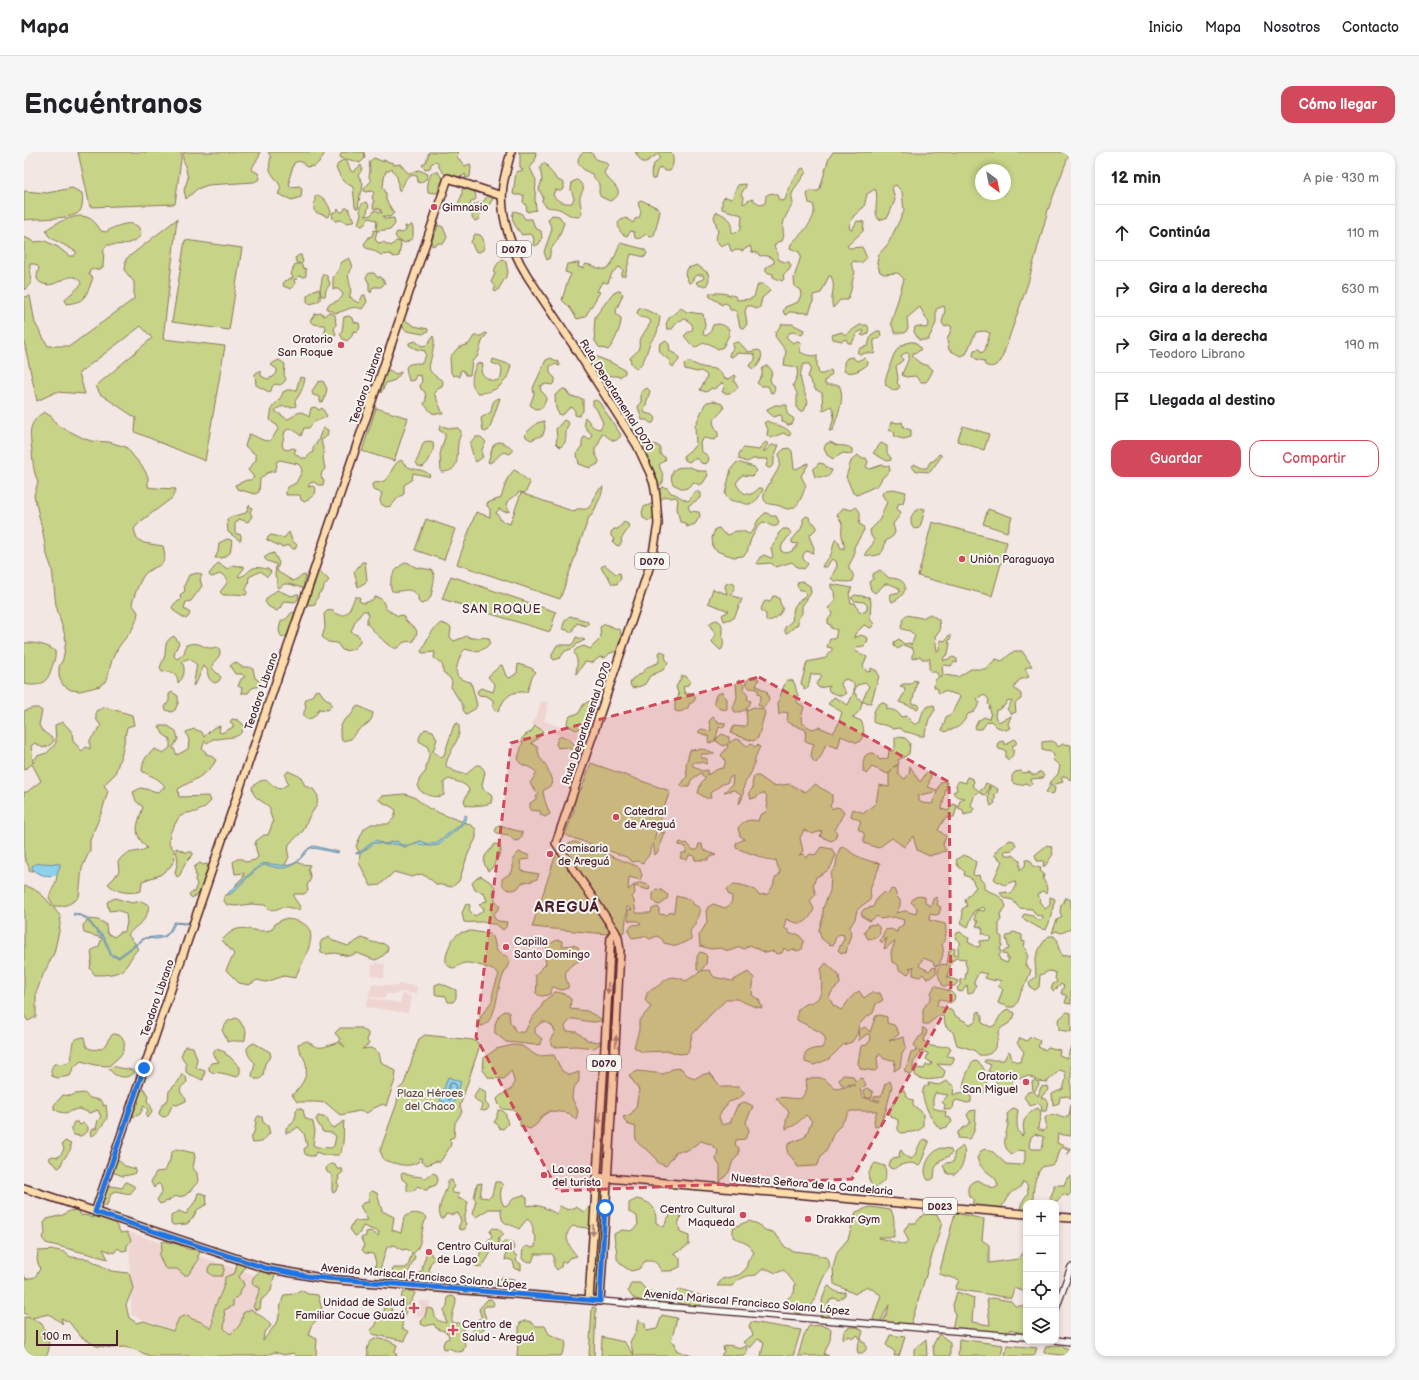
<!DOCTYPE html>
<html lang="es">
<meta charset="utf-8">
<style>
body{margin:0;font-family:"Balsamiq Sans",sans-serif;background:#f6f6f6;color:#202124}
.controls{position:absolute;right:12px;bottom:12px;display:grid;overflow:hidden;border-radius:8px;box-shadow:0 2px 6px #0003}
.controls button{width:36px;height:36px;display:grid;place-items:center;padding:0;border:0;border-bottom:1px solid #e0e0e0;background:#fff;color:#202124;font:20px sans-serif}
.compass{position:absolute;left:951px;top:12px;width:36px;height:36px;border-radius:50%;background:#fff;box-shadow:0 2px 6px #0003;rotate:148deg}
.scale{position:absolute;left:12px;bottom:10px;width:82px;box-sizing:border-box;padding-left:4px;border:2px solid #4a1f2b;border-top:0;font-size:11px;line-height:14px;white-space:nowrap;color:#4a1f2b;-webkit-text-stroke:3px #f6f6f2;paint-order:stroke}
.stop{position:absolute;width:12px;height:12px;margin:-9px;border:3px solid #1a73e8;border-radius:50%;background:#fff}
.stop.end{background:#1a73e8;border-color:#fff;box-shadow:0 1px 4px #0008}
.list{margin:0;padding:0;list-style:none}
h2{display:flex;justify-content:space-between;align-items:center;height:52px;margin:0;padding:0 16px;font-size:17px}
h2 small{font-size:13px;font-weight:400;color:#757577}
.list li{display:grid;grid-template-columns:26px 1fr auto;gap:12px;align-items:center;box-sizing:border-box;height:56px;padding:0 16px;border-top:1px solid #e0e0e0}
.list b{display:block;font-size:15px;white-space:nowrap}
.list p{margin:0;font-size:13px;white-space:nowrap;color:#757577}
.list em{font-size:13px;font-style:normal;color:#757577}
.actions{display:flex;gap:8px;padding:12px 16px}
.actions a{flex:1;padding:9px 0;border:1px solid #d1495b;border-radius:12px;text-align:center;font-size:14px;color:#d1495b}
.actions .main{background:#d1495b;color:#fff}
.icon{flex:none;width:22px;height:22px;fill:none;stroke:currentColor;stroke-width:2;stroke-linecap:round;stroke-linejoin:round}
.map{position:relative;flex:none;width:1047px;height:1204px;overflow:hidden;border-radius:12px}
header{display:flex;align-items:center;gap:24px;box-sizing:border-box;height:56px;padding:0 20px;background:#fff;border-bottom:1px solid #e0e0e0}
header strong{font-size:19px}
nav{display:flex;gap:22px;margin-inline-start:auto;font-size:14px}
.intro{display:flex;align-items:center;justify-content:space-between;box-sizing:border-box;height:96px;padding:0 24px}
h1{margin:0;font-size:28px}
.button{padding:10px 18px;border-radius:12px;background:#d1495b;color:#fff;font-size:14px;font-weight:700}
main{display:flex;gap:24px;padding:0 24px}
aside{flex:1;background:#fff;border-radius:12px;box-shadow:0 2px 6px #0003}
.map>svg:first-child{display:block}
.built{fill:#efd5d1}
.green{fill:#c7d387;stroke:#887959;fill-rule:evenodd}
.water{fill:#8cd1ed;stroke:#728a9f}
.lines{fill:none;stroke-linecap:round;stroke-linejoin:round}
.shore{stroke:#646679;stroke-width:1}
.minor-casing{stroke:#4a1f2b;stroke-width:8}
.major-casing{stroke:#4a1f2b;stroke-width:10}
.minor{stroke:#f6f6f2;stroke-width:5.5}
.major{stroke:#fddcac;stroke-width:7}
.oneway{fill:#a47e6c}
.route{stroke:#1a73e8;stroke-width:5}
.marked{fill:#d1495b;fill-opacity:0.2;stroke:#d1495b;stroke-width:3;stroke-dasharray:8 5;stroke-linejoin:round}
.poi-dot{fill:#d1495b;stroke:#f6f6f2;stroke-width:1.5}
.labels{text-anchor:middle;stroke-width:4;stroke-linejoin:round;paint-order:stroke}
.shield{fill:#f6f6f2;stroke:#7e6067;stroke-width:1}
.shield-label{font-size:10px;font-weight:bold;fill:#4a1f2b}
.poi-label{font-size:11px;fill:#4a1f2b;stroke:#f6f6f2;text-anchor:start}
.street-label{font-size:11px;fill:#4a1f2b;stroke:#f6f6f2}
.park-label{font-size:11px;fill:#694c42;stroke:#f6f6f2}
.neighbourhood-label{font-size:12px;letter-spacing:1px;fill:#4a1f2b;stroke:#f6f6f2}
.district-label{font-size:15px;font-weight:bold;letter-spacing:1px;fill:#4a1f2b;stroke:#f6f6f2}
</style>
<header>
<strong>Mapa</strong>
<nav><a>Inicio</a><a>Mapa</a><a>Nosotros</a><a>Contacto</a></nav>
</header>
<div class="intro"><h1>Encuéntranos</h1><a class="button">Cómo llegar</a></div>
<main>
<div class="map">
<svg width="1047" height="1204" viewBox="0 0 1047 1204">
<rect width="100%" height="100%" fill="#f3e7e3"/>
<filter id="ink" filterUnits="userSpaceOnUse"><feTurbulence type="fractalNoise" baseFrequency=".025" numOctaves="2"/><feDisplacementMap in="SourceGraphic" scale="8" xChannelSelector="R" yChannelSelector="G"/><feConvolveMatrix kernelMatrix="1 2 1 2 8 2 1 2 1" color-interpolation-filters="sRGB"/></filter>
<g filter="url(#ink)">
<path class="built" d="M517,549L525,551L520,569L555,581L557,576L566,578L561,592L507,573L511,566H512Z
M352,811L361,812L360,826L347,823L348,812L352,813Z
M348,832L374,834L375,832L393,834L392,842L375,840L374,842H361V846L344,845Z
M378,842L387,844L384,861L342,855L344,846L376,851Z
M105,1080L248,1129L216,1201L107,1163Z
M395,1148L406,1150L403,1166L388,1163L389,1156L394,1157Z"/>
<path class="green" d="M54,0H158L151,52L66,55Z
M160,0H236C236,8 229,10 228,18L234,21L236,27L230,30L184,33L173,37L162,47L160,38L164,26L159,6Z
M244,0H301L297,8L291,14L282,15L279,11L275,9L270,11L265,27L266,35L275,34L278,36L277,45L268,48L254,42L257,36C251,22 242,22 247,5Z
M318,0H340L341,6L336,11C330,8 324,8 317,6L316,4Z
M405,0H434L433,5L441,14L446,12L447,15L446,25L441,26L442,23L441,22L439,24C428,27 416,23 414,11L412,9L407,12L406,16L401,17L398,13L402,10Z
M494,0H512L511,9L506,16L512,28L511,46L512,58L503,60L502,53L499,50L500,43H491L489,42L492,20L499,18L496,15V1Z
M560,0H567L572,7L581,10L584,13L580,21C584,30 606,40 586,49L577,45L575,41C576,26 573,32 568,22C558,18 547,9 560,0Z
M611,0H647C650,6 650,13 646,19H641L636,15L633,19L631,27H628C625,17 630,11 637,5L634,2L622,10H618Z
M809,0H1046L1024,58L1004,131L977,209C972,213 968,217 961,213L960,209L952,207L949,203L950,198L955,197L958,201L961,198L966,181L961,179L952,180L942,202L937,204L925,198L923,188L928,175L925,173L921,175L918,171L921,158L920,154L912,157V171L904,188H895L890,180L891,175L895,174L900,176L904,175L905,171L896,155L883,166L884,176L881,181H871L867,171L880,127L874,121L860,122L856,120L853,111L855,102L864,92L880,59L878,40L872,33L868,35L871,48L864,65L855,68C848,59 856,46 851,37L843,42L840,55C831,62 827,65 825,76L828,78L833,69L840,70L839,79L823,94L825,96L838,95L843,106L837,111L830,109L827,112L831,120C827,131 829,137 823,148H816L809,156C805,143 813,137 807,124H805L797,141L789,143V150L785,161L765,160L762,163L759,160L761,155L774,150L777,143L776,137L771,135L770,126L777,104L775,100L766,96L767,92C776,82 795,68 789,52L785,51L783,42L786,39H795L805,6ZM957,18H981V42H957Z
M350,6L360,10L359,8L369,11V13L376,12L384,21H386L395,18L404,22L402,27L396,31L394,30L393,24C378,21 383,32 375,39C372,28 377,29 368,17L365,19H362L360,26L359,35L362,41V48L370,61L366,65L359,64L361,67L370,66L371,72L367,77L353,79L352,76L353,69L352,68L345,66L341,72L338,74L334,72L337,62C335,57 335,52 342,50L345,53L342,64L347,63L351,58L358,61L356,57L349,56L350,50L348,45L350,41L348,39L341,40L340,37L347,29L345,25C345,23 346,21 346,19C346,13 343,10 350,6Z
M321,8L323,10L327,19L329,20L337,13C339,17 337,20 334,23L339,31L338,39L336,43L334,56H332L331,54L329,35L319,29L312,16L314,12L317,9Z
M519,11L523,13C524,19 530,21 532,27L540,31V37L536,39L531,38L529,43C532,49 541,52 548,51L550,46L547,38L548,30L553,28C563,36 559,36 556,45C555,49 558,56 558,61L556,65C544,65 543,60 535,57C527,54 524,59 518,49L519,45L515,37L518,28L516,16Z
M779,16L782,20C778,27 771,34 768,42C767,45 769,49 769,52C765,58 758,69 759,76C759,82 761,83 758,89L753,90L750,94L754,102V107L760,110H765L767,114L765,118L759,123L760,127L758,129L749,125V122L742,120V115L750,111V108C746,104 741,103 736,104L733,101L728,100L726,94L718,99L714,98L707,99L705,92H701L697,94L691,87L694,80L690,64L693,60C698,62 708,67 708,73C708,75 707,78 708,80L712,81L717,76L718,63L698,57V48L701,45L708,47L710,41L714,33L721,32L722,34L717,42L720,46L719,51L720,52L725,48L728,47L737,53L741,51C743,43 739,43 749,41L753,43L755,48L759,49L761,48C763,41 766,34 769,27C772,23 775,22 777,17Z
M408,20H414L419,28L415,33V40L411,41L404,40C403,34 404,26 408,20Z
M48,36L58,41C59,47 59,54 56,59C51,68 11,66 0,68V39L23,41Z
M438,36L442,37L451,40L452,47L446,51L447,56L443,58L436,55L434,52L438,43Z
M464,42L469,43L470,45L465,53L462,54L463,59L456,62L455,67L451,69L448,65L450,53L460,49Z
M294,43C302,47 304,52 307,60L305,64L302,65L301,63C285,60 291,58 291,45Z
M617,48L634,56L636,60L630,84L625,85L623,82C618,83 618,88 611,86L610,80L607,79L603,84C596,82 595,78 594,71L597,68L602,66L609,71L611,67L615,66L617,60L614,51Z
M321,56H324L325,57V60L330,68L329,70L322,71L316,68L311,69L309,67L308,61L313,59L314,57L317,60H319Z
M490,59L497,61L501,67H508L511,76L517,79L518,86L515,92L511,94L509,93L510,88L509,84L505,82L498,83C493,76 485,68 490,59Z
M528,63L535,64L540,71L534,87L527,97L525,107L523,108L520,100L528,77L524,68Z
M56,64C67,64 72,71 77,79L82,80C92,73 116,64 117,83C110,93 94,93 83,93L80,97L79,115L76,117L66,118L65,123L69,125C68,129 67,131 66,134C60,148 58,150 42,152L41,147L55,135L57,131C50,118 39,129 29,132C24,134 14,132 13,126C13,123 14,119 15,116L11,112H6C5,125 13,128 0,138V85L11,90L21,89L34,95L45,104H50L53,100L27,86L24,83L22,78C31,71 45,65 56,64Z
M153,67L139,187L201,194L181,309L111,280L112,266L76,242L72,234L128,186L117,174L55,221L61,242L32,240L13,249L0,190V145L6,144L11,171L24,194H46L110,147V130L101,119L102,107Z
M386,73H388L389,76V86L381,91L374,88L371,84L373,80L379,81L382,78L381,74H382L383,76Z
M414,73L419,75L423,85L420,91H415L408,94C407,85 413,80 414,73Z
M350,78L353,79L351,87L354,91L359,90L367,94L372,89L376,90L377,92L375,104L370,105L366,102L357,103L349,98L342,96L340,92L345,85L348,84Z
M451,82L456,83C460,85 461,94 459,98L455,100L451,99L447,90Z
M161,88L218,96L205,178L148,170Z
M596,91L620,97L623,101L621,105L607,102L601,124H597L599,119L597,116L595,115L588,121L584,131L578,130L573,139L576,140L561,165L553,167L546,156L538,148L543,131L547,122L541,120L543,112L555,111L554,115L559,116L562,112C567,113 573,116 578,117C588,119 593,98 596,91Z
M275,103H277L279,110L277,112L279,116L282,117V124L280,125L274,124L273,127L270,128L271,132L267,137L259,134L260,129L269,126L267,122L271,112H276L272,110L271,106Z
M325,106L328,115C319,125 331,134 325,145H327L329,148L335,151L339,143H341L343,150L338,157C327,152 322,160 311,161L307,158H305L303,157L304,153C310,149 317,150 319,142L314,137H309V126L316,115V111Z
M479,107L482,110L484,121L474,138L472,140L470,139L471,135L467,130L471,122C469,118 474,109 479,107Z
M673,113L684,121L685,128L682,134H677L673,132L672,130L679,127L680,125L679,123H674L670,125L667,131H665L661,122L664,116Z
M345,121H350L353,125H357L361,131L357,135H350L348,136L347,141L345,139V131L342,126Z
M299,122L303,124L306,132L302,138L301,144H297L296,138V148L290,151L285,152L283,149V144L290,138L294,137L296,138Z
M734,132H739L746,138L745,140L738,146L736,155L732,157L728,154H723L721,159L723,172L720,176L716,175L713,161L710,158H706L705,153L701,151L697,153L695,150L686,145L685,141H698L711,144L713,148L726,147L730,145Z
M594,139H596L599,142L592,159L593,163L597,166C598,173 590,192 584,198L575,195L571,189L570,179L571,165L588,142Z
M615,156H617L636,164C636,167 634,179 632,183C630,185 628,188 626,191C622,200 622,210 612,217L607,211L606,206C611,201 617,198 615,189L627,170L625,167C620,165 616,167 613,161Z
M657,156L663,160L679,162L681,173L679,182L682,184L686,181L689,173C697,171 698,172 705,177V183L699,195L694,197C684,191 682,188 671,196C670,196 661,185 660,184L663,181L668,178L669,175L667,171L661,167L654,169L648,177H643L642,172L645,166Z
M305,160L311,163L312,173L310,177L312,182L304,189L300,184L302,175L300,173C295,173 289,173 286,169L291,162L298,161L300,164Z
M325,164L328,166L329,170L335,171L336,176L333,180L329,179L328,184L323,189L319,187L316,182C320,177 318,171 320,165Z
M381,168L390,174L404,177V179L399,182L383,179L380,177L378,172Z
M758,172H768L780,178L778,183L769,180L765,181L762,185L769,191L773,189L777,190L776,200C782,203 787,205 793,203V213L795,222H799L807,218L808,222L801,229V233H815C822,247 813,263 809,278L805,279C809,272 812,261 807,254L799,259L798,241L791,237L784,225L787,216L785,212H780C772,224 780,238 784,250L780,259H775L773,256V241L769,233L773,225L774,215L760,213L762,199L751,184L752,180Z
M836,173H843C846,177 845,182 840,184L837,183L840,180L839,178L833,181L828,191H824L822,187L818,189L809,187L808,183L818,180L821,183Z
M853,179H856L857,184L856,186L850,188C849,193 852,198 850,202C848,202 847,201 845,201C840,200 837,205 833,200L836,196L844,194L847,183Z
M461,181L463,182L459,187L453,205L448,209L446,223H442L440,219L438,218L436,219V225L432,223L430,224L427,221L426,205L434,196L445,192L450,184H457Z
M409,184C411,189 410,192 409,197C406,217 399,217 419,229L418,234L414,236L410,241L419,262H418L408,261L400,252L402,248L401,240L397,237L396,233L398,229L397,224L392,223L390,228L385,229C382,215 377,211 398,211L402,203L401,199L392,197L385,193V191L391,189L398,194L403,193Z
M640,189H642L645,192L646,199L654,204L655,208L649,215L646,212L645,208C640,203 633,202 636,192Z
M713,190H715L724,200L735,198L737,200C739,206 735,214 729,217L725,214L731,208V203L730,202L713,201L708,205L705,204L706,200L709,197L708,192Z
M886,190H891L897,197L894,200L889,201V205L896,211L905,214L909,218L905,226L902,230H897L891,224L882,225L878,223C880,215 886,208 885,201H881L877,204L879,208L872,214L874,226L873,231L876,234L874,237L869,238L862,233C860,227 863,223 865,217C869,204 871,194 886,190Z
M571,204L586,210L601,218V221L596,225L592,224L575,223C570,219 564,213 565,206Z
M828,205L833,209L840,206L844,210V212C837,218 829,223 820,219V210L823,206Z
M527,206L534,210L536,214L530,212L526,214V221L531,226V230L528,233L522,232L516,234L517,239L522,244V248L518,256L512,257L506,253L510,242L509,236L522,208Z
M469,207L487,213C484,231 472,241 454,241C445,235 448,220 453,212L458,211L459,213L457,220C462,227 470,232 477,226L478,217L476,214L468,211Z
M255,208L261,212L260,223L262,227C259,232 257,234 251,232L248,235L247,239L245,240L232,233L231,222L235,219L237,220V224L243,227L249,225L253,221V217L247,213L249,211Z
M663,210C669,210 673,214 678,215C690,218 693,214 700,226L705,227L711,223L712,224L710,229L714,235C711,240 704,243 698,240L701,233L698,231L690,237L688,236L682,240L676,238C678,233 683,227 683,223L677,219L673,220L661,217L660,213Z
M742,214H744L748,219L746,228L748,232L751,234L750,240L747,241L744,234H737L733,231L738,223V217Z
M365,218L372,222L377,220V221L371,228L362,231L357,241L355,235L361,219Z
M276,225L281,226C280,234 276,243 271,249L272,254C264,257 257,251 251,259L263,267C269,266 272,260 278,260L285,265L287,256L291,255L295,258L298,256L303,264C296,269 289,268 285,276H280L277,284L270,278L265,277L261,279L258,293L260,297L264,298L268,296L272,297L270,301L277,306H282L289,300V295L294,289L297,280L300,276L304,278C304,284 302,286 297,288L300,301L299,305L301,317L298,320L297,325L300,328L299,333H294L290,330L286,331L284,335L289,334L292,337L291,342L281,350L277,348L276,343H262V339L264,335L272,331L278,319L277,315L274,312L256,308L252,310L253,314L251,319L243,321L236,327L235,340L231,342L213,337L211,333L223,328H227L230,325L224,318L232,308V303L221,294L225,282C232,283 242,293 248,287C250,284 252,280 254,277L253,273L249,271L246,268C247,263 247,258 249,254C254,249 257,247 259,240L263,238H272Z
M299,229L303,237L300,249L298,250H296V245L289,243L288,239L294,230Z
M623,236L626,239L620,259L621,261L629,263L632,266L629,271H626L623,268H618L614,255L617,249V240Z
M539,237H541L546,244L559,247V259L555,264L551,263V259L548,255L544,257L540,262L536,263C530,257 532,251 531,243Z
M476,246L465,278L461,280L459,279L457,266L467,260C468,254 468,247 476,246Z
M571,248L575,250L597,283C591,295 584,284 578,281L575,291L571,297V301L575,309L574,312L566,316L555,312L553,303L554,299L558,294V289L560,285L566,287L568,282C562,278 558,272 561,265C567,270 566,276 576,277L579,271L573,258L569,253V249Z
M690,249L698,252L700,256C697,262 691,264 689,271L694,281V285L690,288L680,286L676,290L677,299L684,304L685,308L682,312L677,311L674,307H669L665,310L661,308L659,304L669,296L672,292L671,274L681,252L683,250Z
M751,253H763V262L769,266L770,268L768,272L764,273L758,269V264L756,263L750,265L743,259V257Z
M352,256L384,266L370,309L338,299Z
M20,260L28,265L33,273L59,286L67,289L85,290L102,295L120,317L124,325V335L132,336L152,337L148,346L116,370L110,377L113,387L120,391L139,394C146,418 130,411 120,423C115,430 110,444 108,452L114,460C112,480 100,484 91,501C87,509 85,519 83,528L76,534L56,539L47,538L39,533L35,525V515L39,507L42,489L40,480L37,471L32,453L28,417L22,400L19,381L10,343L14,330C9,319 9,310 8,299C6,282 3,271 20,260Z
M540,268L545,271C544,274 542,277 542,281C542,287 542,292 536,295L532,291L533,286L532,277Z
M520,269L521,276L519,283L507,288L502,285L501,282L513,271Z
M743,269C751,273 763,274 767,282L765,284L759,281L747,286L743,283L744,277L740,271Z
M867,270L875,271L878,270L880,276L887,278V285L880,287L871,285L870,280L865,278Z
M416,274C424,275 425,277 434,276L437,279C437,284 434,287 434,292C432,305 437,320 417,320L416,302L421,285V282L415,278Z
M939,274L965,282L960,298L933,289Z
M615,283H617L624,289L636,295V302L642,306L641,308L635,313C638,321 644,331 633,335L629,324L630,321L623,311L611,286Z
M451,285H457L462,290C459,295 456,299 459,305L452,310C450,307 446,294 446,291C447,290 450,286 451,285Z
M405,289L409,290C411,298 406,309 399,315L394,314L392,310C396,303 397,295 400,290Z
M474,290C479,290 487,294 489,298L488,300L486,302L480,300C473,303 472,309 465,311L464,310L469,294Z
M742,290L744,292L740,298V300L748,293H755L750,305V312L746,316H744L742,314L744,307H729L723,310L715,307V302L719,296L735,298L737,294Z
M806,290C808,291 810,292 812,293C818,295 821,292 828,297V301L827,302L819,301L809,307L803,303L800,296L802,292Z
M857,291L863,294V301L867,306V308L863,309L849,301Z
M765,296L768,299L770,316L772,317L784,311V313L777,324L782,334C778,343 775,357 764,357C760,357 756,353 752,353C747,352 742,353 740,347C737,339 755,321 756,311C756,308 755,305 755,302L760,297Z
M915,302L917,303V305L906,320C899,319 890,321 887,314L890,312L898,316H903L906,310L911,308Z
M834,303L837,306H842L844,310L842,315L846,317L858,313L865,314L866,319L859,325L854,333L833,343L829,341L824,329L822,325L827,309Z
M377,308C381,311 382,315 387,316C395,319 397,316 406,323L405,325L403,324L389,321L388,328L380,333V342L374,346L367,354L362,355L357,352L356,348L358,341L349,338L348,332C352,330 357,331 360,329C368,323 368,312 377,308Z
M713,310L730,315L733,319L728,324L718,323L712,331C714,336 720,344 727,342C730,341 733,338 735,336H738L739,338C736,344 731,352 725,352C721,353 718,350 715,350C709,349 704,349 701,342L707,317Z
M795,311L800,312L804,317L808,318C804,329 801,324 791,325L789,318Z
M666,315L676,319H682L684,323L679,331L675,333L670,330L663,336L659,337L649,332C647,328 647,326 648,322C651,313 658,316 666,315Z
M490,318L494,320L506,331L501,341L495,340C491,346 483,345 482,354L486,359L481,360L475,357L472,361L476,366V368L486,372L497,341L551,360V358C556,355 560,359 564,356C571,351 570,338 579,335L577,344L568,363L565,365L536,447L433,412L452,360L466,365V357L463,354V351L477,346L483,327Z
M639,335L643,336L647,341C654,342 657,347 664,349L667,346L669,341L672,339L676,341V346L664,354L666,359L675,360L676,364L671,372L663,375L661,371L656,370L653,356L654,347L651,345L646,346L642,344L636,348L633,342L635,338Z
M869,337L882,340L879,351L874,352L873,357L877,360L875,364L869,372L871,380L869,384L861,390C860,404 853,405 841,403C843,396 849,395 850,388L847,384L846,378C854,371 856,368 859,359C860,356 862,353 863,350L858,343L859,340L862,338Z
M627,352L631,354V366L625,369L619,366L618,360L620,355Z
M225,353L228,356L226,360L228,364L224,370L215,367L211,372V381L217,383V388H215L204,380L203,368L206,365L222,361Z
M832,355C838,360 836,365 835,372L839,374L840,378L830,395V404L825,413V417C829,421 830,423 829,429C823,431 816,429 810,429L807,426L813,414L812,409L808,407L805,411L803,415H798C800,409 804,408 806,404C810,398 808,392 812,387L815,391L816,395L820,397C821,391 819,389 818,384C816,373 822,375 813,363L819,356L828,358Z
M897,356L901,357L897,372L895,376L890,377C884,368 887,360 897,356Z
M964,357L988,365L983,380L959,372Z
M741,361H743L747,364H752L755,370L754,373C749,377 744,371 739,370L735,373L727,387L723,400L719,404L710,405L695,400L689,396L688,386L691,377L695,376L699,381L704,383L712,379H719L725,382L729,379L734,368Z
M782,364L785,365L786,369L790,371L793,375L792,377L785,384L790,396L789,401L782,399L779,403V407L784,412L780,417L773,415L768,410L752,415L747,411L735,412L733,411L736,405L740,403L747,406L749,405L747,396L754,386V382L759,377H764L767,381L758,393L757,399L761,401C768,400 771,398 774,392L768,391V388C773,381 780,377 779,367Z
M402,367L431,377L420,408L391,398Z
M600,370L604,372L605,376L597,387L598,390L595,394L592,393L589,390L590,387L587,384V380L590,377H594Z
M908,370L983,390L968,444L894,424Z
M265,380L268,388L273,393L271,397H269L265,393L258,395L243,388V386L247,383L260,386Z
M203,387L207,388L208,389L206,401L198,406H191L194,400L195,391Z
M250,401L255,411L253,417L254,420L269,429L280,423L282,424C279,429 281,432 279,436L265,432H260L255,436L253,435V427L251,424L252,412L243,409L240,406L244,403Z
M338,410H341L343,428L342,430L334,435L330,420Z
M383,410L391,415L408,418C412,425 410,427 409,434C407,443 408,449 397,452L394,449V444C384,433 379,441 368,439C363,428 372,414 383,410Z
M194,411L204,417L209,413L221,415L214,424L215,425C226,423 224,413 238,416C242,417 244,416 247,420L244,424H242L237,419L225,425L224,433L222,437L223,441L222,443L210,442L206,443H199L196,440L203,431V427L200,423L196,422L188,425L186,424L185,422Z
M581,413L592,422L596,421L597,426L593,432H588L584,424L580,421L577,415Z
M856,418L865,426C887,426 885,443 868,450L866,446L867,442L876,440L875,436L866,432H861L851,441L847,438L845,430L849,427V422Z
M295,419L305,428L300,434L299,439L295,441L291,452L285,453L282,450L291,431L289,425L293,420Z
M174,421L178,423L176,427L178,434L167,449L162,450L160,456L161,458H163L166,461L165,464L162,467L150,459L148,455L151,451L157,448L156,443L161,439L160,434L165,423Z
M427,424L532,460L526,480L418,447Z
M778,429L786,434L787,441L778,454V461L774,467V472L763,481L761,480V475L768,469L770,455L774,450L779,446L782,442L780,438H776L773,434L774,430Z
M709,430L711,434L707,443L718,447L710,466L700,469L698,463L705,459L684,451L689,437L703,442L701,434L702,432Z
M807,432L828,436L825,442L827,451H831L835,459L840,460L843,458V453L840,450L831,449L827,446L831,443L845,445L847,450L846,467L850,472L847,476L840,473L831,482L830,486L837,483L844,486L843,491L840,494L832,495L831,499L843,505L839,514L843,520L847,519V516L853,519L855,524L847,551L838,550C837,558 835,561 828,565L837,569C841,576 841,585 834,591L817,584L814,596L802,592L797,604L792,611C784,606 788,599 790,592L781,589L782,578L763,570L764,561L759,560L755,563L754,550L761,531L763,528L769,529C773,535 771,538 774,543L773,550L780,555L777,566L778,571L788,577L795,575L809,581L814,573L818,560L804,552L810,545L824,553L830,540L838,550L845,534L842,531L833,533L830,540V531L822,527L818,529L817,533L822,541L818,544L806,540L804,537L806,534L795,536L792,532L798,525L796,522H787L784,536L780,538V534L777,532L783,510L802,506L808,498V496L803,495L806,487H811L813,478L807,476V473L804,472V468L809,461L804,456L811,450L810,439L807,436Z
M253,438L268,444L273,442H275L274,447L271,450L260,449L256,456L253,459L245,455L241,450L243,446Z
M749,444H751L755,446L756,451L759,456C756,464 750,469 742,469V462L738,459L737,457L740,450L742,449L746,450Z
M331,445H336L335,449L340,451L349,448L351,445C360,446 359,451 362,457L374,464L378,463L383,470L391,476L393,480L390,489C387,490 383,489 381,490C377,491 376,495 373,496C366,499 349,477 343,472V467L345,463L343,459H339L331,470L327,480L335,484L336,489C333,496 327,500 318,498L313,491L304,490L298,485L301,476L300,462L303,459L308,458C310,461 312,462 316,463C325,465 328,451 331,445Z
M269,460L272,461L271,467L267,470L266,476L262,485H258C254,481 255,475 257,470C258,467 259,469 262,467C265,465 265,462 269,460Z
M906,462L915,468L916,479L911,484L913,499L915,498L916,488L921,489L925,483L927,484L926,487L924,491H926L924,502L920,505L919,509L929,505L933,507V511L930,510L927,514L920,513L918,515L919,522L916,525L921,523L934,525L947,517H961L972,507L978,509L990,499H998L1008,514L1001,516L1005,525L995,528L990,536L997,542V547L991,551L992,560L987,562L983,557L988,549L984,548L981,553L974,558H972L971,564L974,570L987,564L984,572L986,576L982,578L973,575L967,569L963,570L958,577H952L951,575L954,569L960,565L965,567L967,561L965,555H967L964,552L965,548L962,544L958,543L953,547L956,551L950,560L944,562C940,570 934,578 924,578L922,580L918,578L922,565L928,561L936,545L934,543L920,539L916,541L914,540V537L910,535L911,528L915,525L912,520H907L905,516L906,507H898L896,504L888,507V503L890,500L888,496L879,493L874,497L870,494V490L875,487L880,492L886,491L887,493L891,484L886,479L878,477L877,475L879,467L882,463L898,466Z
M546,464L560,468L564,470V472L562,474L553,471L549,477V480H545L543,478L539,477C538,473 542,466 546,464Z
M693,468C701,472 697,478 698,485C700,490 700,492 698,497L696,498L688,490L691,482L685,472L689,469Z
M417,471L423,473L427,476L426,485L430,489L443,484C451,489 457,484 465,486L466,490C462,499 450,501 442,497C437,500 437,503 435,508C430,522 431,527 447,530L453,553L451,557L442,562L439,558V554L427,535L428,530L426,526L419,520C420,512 416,510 410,506L411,500L399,501L397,500C402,489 407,478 417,471Z
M581,472L596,478L598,487L595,499L586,501L581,506L576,505L568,511L561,510L552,522C552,517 554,512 553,508C550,499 547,498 560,494L566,497L577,486L576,475Z
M150,484L155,491L151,499L150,504L153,507L160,502L162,493C178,487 180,500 192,495L195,496C198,504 193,506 189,511L188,516L197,525L195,529L191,531C184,528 184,524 183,517L179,514C175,521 176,528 169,534C171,527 171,520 173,513L166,507H162L158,510C162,517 160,526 154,531C154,520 147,519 138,520L136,516C137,512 140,507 141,503C142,494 140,489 150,484Z
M552,485L561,488L553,492L550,496L541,499L536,506L530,508L528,506V502L533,493H547L550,490Z
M0,491C10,490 24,493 31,499C32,507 29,511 27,518C23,532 14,535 0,532Z
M637,499L641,501L642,503L641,505L644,511L639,518L626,524L621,532L617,534L608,536L606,532L608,527L618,521L623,515L634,511L636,505L635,501Z
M211,510L218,515H225L229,517L231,526L236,529L235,534L228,536L224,541H217L218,536L214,534L217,527L221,525L218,522H211L206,514Z
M494,512L507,516L512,520L508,525L503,540C501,540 499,540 496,540C485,540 479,548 475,558L471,559L469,555V548L463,544L454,543L453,539L457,536L469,540L471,533L464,525C467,520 472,519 475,514L478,513L482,524L486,526L493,521Z
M658,524H662L666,529L664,533L659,535L661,542L669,541L672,546L669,550L665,552L664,556L656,560L651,559C651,553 650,548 655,544L652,535Z
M725,526H734L735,528L732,533L743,540L745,548L739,557L741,561L734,586L729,589L708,582L707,580L710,574L719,575L722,574L723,569L722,558L730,555L737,557L738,555L734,553L737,544L734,541V537L726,536L721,532Z
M715,528L720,533L719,537L724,544L723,547L727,549C725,556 718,561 711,560L709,556L713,545L712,531Z
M890,528L893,529L888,552H893L895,553L894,557L875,550L881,540L880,535L876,534L879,532H887Z
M295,538L300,545L307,550V554L304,558L295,557C292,563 290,567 282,567C279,563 279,560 282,556L281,551L282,547L289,543L291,539Z
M148,540L154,544V551L151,558L147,560L142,558L141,555L145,549V542Z
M698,540L703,547V557C697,559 692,555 690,550L692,543Z
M565,549L569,554C567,565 564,574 552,578L544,574L543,570L546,564L555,561L559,553Z
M858,550L863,553V557C870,558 874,559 877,565L882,564L890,572H892L896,570C898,561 899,554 910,553L911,558L905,567L900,584C893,585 888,580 881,580L876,576L869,577C861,571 856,574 849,570C849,561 850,555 858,550Z
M332,554L337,555L349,561C348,572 340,573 333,579C331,581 329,584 327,587L318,589L316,580V576L320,568L328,562Z
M81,555L108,563L110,573L103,575L98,601L91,622L80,633L84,639L78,659L66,688V698L58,716L55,745C47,752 41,755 30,754L25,746C28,735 33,733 33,721L24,718L5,719V715L0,705V640H3L17,629L8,612L0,618V559L9,556H14L18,559L15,573C20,583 26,582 30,589C27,593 24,594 19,596L11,591L7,594L9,611L13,604L23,601L32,591L31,573L39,570L48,580L49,589L58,599L62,595L66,597V588L77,574L72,567V559Z
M689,565L694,570L701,571V574L699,576L695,575L691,589L686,591L684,590L686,585L674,580L677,577L686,579L687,578L685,569Z
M208,567L214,568L220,573C218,586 210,585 199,586C196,587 194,587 189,587L183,591L181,589L178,597L182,600V602L186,603L192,608C186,622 167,629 154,637L155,645L185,644L187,649L180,656L172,660L163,661L155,665L146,681L145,691L150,698L151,707L146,715L136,723L118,729L117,739C105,742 93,741 84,732L90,726L95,719L94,710C103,696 111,703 123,696C108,681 113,674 119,655L112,649L109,640L117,636L134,640L141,635C135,625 127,625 118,619C119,607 122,604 131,597L139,601L146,596V587L139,582L135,574H144L152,579L154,587L149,595L153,603L164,597L165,588L162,580L170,577L178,580L180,585L189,576L196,574L195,580L198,581L209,575V572L206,570Z
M434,571C440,586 422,602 422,614C428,619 436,622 443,622C449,616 454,606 461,620L458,633L459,637L467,642L468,646L467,651C462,653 447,655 442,653L440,649L444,641L445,637C440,630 432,630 425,627L420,630V643C411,647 397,643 393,634L396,626L402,619C401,610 409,603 403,594L395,589C395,584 397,581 401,577L409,579L413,587L409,600L417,605L420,603L430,573Z
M511,574L518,578L519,580L512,588L507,591L513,595L516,606L522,613L528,629L527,633L519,639C519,644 524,658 526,662L521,665L517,663L516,659L506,658V651L512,647L513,643L515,641L508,635L506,631L513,621C505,611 489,616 496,600C497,597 497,594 499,591L497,588L501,583L507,580Z
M698,582L705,585V591L711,587L716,588L723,594L727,592L731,595L733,593L736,595C731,603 731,610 728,619C726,623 723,627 721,631C718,637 721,646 715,652L717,642L710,638L700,640L708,633L709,624L705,626L704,630L697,633L686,641L687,646H682L674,641L677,631L682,626L679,625L677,621L667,628L665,635H658L657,633L663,624L662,612L666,598C678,597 681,596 691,602H677V606H681L683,607V612L677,610H670L668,613L678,619L684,618L683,623L694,617L699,616L701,612V608L697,603L703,596L704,592L699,594L692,589L693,586Z
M538,584L546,588L551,593H558L560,596L557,600L553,602C547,596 543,594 534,596L532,592L534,586Z
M875,585L881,586L886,591L885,602L874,608L875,612L869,615L874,613V622L881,627L885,622L886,614L895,629H897L902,621H906L907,623L904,635L913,638L911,640L895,643V649L898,651L908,652L917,630L922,629L923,631L918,657L924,659L929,652L933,654L930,665L921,666L914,678L922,684L919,693L922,699L905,704L893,698L889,684L880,695L868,686L854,696L840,691V681L834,677L837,669L827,664L829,657L840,661L852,651L855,633L865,635V622L868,617L864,622L848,615L842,622L839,619C839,610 838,600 850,601L856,608L864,606L865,598L869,599L871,595V586Z
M991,587L993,589L992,592L988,594C991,600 989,603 985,608L982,606V599L975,597L973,592L975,590L979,589L980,592H984L987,589Z
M1028,589L1032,591L1034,595L1039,592L1047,593V628L1041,624L1037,626L1039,630L1027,633L1031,636L1030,641L1027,643L1022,640L1026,634L1025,632L1034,622L1036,614L1029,608L1030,603L1025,598L1022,599L1018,598V590Z
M567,611L646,639L637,664V669L634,672L630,689L636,681L641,680C635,687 638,698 631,703L629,691C625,695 627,699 625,703C623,706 621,707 619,711L613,709L609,710L602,705L541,683L550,658L548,650L553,638H557Z
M264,619L277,625L281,634L289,637L294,644L293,653L285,665L279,679L265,692L264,701L265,705L261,713L265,714L273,710L277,712L286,713L284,717L287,726L283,734L284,739L280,742H270V746L275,753L277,757C271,758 268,756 263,755C254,754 249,763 241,753L227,752L212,754L203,753L200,749V744L209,740L213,731L219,725L220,721L211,722L209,710L213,707H218L222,710L231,708L234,705L231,693L232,689L240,683H244L249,670L246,661V656C240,648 228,648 228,635C245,620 244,634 256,637L264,632L261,623Z
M997,619L999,621L1005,620L1009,623H1013L1015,620H1017L1020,624L1019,626L1007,627L1008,632L1005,633L1002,631C996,634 993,633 988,630V624L991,620Z
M730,624H735L749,634L766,632L781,640L792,632C797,638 802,637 808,643V650L806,654L808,657L812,655L816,656L820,661C816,666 815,672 811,678L813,681L811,687L807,689L796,684L798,679L788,682L780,678L776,686L779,699L775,703L779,702L782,706L786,702L791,703L797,695L808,697L811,704C807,717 805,719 792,725L789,734L792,742L786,749L790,757C783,773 777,774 762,767L760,776L764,778L766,782H774L780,789L778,797L773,799L769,797L764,799L760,796L758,801L752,802L750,799L742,801L726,793L720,797L716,795L705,799L696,796L687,797L676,794L675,784L683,770L682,759L684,755L689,752L701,756C707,753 708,750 708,744L704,742L703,737L710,732C719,733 730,735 735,743L744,742L749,734L751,726L755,723L756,719L754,715L752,708L747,709L712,696V691L721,687L716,684L714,676C720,668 725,667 734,669L736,663L742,660L744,651L742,648L743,644L740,641L736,642L733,645L727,647L725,640L729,636L728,632Z
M943,625L949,627L950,630L948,633L955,639L959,637L962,631L974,637L973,641L970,643L972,645L970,648L971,651L967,654L964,645L966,634H965L962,643L958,642L956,640L951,642L947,653L950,657L947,661L940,663L939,658L934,656L936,648L940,646C934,645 932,645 929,640L933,638L932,633L935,629L942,631Z
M381,642L390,645L404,656L420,663L445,672L452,677V686L444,702L435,729L428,735L412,732L405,726L397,722L388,725L370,720L356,733L347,734L335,711L336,702L332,694L340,677L347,672H364L370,666L372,658C366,653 360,652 354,647L357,644Z
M475,674L498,680V685L495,688L491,689L484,683L473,681L471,679L473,675Z
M986,688L990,689L992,693L989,698L980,699L981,703H989L996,709V718L1001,714L1002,707L1007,709L1009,714L1017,716L1016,719L1020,722L1019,727C1022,732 1024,736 1022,742L1019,739L1014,743L1016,748L1015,749L1021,757L1026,753V745L1031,747L1025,771L1022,778L1015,776L998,766L1000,762L1009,764L1013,768H1017L1019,766L1018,763L1016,764L1012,763L1008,757L995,756L989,748L980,746L976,741L983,740L985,742L988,741L992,735L991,729C979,732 983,736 970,727L978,709L971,704V700L974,699V696Z
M549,690H552L615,715L618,723L616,728L605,725L604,738C613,730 615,729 626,734L625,738L610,734L611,741L608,745L610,749L612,761H627L628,757L633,755L635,756V762L643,763L645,761L650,760L652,744L667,748L669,752L676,756C674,765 672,772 666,779L667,787L653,794L640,791L638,787L633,784L626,787L621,784L608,786L605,781V776L609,773L617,772L614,769H606L604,768V759L606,757L608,758L603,754L601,778L599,781L596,780L571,747V742L567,741L553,721L554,717L540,694Z
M657,690L660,692L663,691L669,698H673L675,692H678L679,698L692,703L684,706V708H671L670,704L665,703L663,708L656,706L658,701H662V695L655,693V691Z
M471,692L476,693L477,700L468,716L464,719L460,711L461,704Z
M1023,693L1027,694L1029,702L1021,714H1019L1020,709H1013L1011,703Z
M820,695C824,697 825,699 828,701C835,706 847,710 856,711C855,722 843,733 847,745L845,750L840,752L833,758L831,767L826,775L827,784L825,788L822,801H817L814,798L820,787V783L815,782L812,785L809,793L804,792L797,786L795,778L799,765V756L806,739L807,721L812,714L813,705L816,696Z
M152,696L161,700H168L169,701V703L161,711L156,723L153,725L151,721L154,708L152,698Z
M495,700L504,703L506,707L497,708L496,710L498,719L515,722L513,727L511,728C507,730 502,729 498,731C496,732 496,734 494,736C486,741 477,736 478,727L488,720L489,716V707Z
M534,700L580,766V771L585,779L583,782L508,775L532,702Z
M939,703L945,705L952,710L949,722L951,724L955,723L956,727L960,731V737C969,741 980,744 982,755L976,762L977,768L975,770V783L978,785V794L976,796L977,800L975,804L976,808L983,811L985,806H983V803L979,801V799L985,797L982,786L983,784L987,783V781L990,780L998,783V789L1001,790L1000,796L1003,798L1002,801L1004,804L1001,813L1007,818C1005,825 1002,831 998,838C994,845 996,849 990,855H984L981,853H978L974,851L979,837L974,834L977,829L971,827V829L961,826L963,822L955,820L950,830V832L952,833C950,838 950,841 944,842L943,833L938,840L934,839L933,836L936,833V828L941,827L943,816L941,810L942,807L932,806L930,808H928L923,825L934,829L931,834H919C915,826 911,819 917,812L923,813L925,799L929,796L931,797L930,803H934V795L937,791L931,786L933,781L936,780C940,782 940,785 945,786L944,790L953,795L956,794V789L966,788L967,785L958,781L959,778L957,775L952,774L954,769L951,768V762L953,758L960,759L961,757L959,755L950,759L944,775L937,771L939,762L938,757L943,754L941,748L952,735L947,726L940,723L941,720L934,714L932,708Z
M176,711L179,713L183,712L185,719L176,741L168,746L165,743L166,741L170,740L173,732L171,728L172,724L170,715Z
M457,724L468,731L471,735C467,745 471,747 476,755L470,762V766L474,769L483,770L482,775L479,778L472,772C465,773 460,769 454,770C449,770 445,771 440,770L438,761L442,752L446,753L445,758L451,764L458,760L460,756L455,753L459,750L463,749L460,741L451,738L448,731L453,726Z
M1,734C17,737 27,753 37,765L35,779L30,801L19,823L12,841V865L4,869L0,863V735Z
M632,737L637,738L644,743L643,747L636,753L632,752L629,749V740Z
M870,737L873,745L876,748V754L872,761L881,759L892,762L893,756L887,750C891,743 894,744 901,745V751L907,754L909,747L912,745L914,749L913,753L917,755L915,762L911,763L906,762L905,768L921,772C923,779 922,786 918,792C921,800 918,807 914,814L910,813L909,810L899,806L895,814L905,819L908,816L912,815V821L906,826H902L899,822L896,825L889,823V818L890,814L888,816L885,815L887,818L884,822L875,818L874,813L868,810L867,800L871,790C866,791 865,795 860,797L863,785L859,791L856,789L861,778L867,777L873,780L874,776L879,773L880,768L870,765L856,767L853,764L846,769L839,765L837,761L840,757L849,755L853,746L860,740L864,743L866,738Z
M91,746L108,751L117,749L125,753C123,772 114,770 104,783L110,790L114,797C108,803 107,807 103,813C97,823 82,823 71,823L66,816L68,807L67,799L75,794L78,786L60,781L59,773L65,767L74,768L82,772L83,781L90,785L97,780L101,779L103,770L102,762L94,758L85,759L83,750Z
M1041,746H1043L1047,748V777L1037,781L1032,779L1028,781L1033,768L1038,765L1036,760L1037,753L1039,751Z
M260,767C305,769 282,802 271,826L260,824L242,830L233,828L225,833L215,831L202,818L210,802L198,788C218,766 225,783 247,778L252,771Z
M852,772L855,775L856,781L853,785L844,787L840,780L845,773Z
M447,779L466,782L469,785C471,789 471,795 473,799C477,805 482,800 486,809C482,817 478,825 476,833C472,847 472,866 459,874L454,873L457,864L468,849L469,840L475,822C470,817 448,810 441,811C435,812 433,818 426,815C417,811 425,793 429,787C434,780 439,780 447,779Z
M1025,784H1030L1034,789V794L1038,804L1047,803V852L1041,851L1043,844L1037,841L1040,834L1037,832L1030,839L1027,837L1029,832L1033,830L1031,826L1032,823L1031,820L1025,819L1016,823L1015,835L1011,838L1006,835L1005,830L1012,825C1012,821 1011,811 1011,809C1013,800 1018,790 1025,784Z
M306,785L310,789L324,794L338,786C342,787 344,789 348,790C354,792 358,789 364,795L363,800L356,806L351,808L333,801L325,804L311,801L302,802L297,801L296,792L298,788Z
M533,788L538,789V794L549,793L554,795L557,804V808C549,812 539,816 542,827C543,831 545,832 544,836L537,838L530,835L528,836L527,841C522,844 516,846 512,841L513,832L511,823L522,812L520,802L524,793Z
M590,796H592L593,798L588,888L587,889L584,888Z
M676,800L680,801L683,804L682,812L677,819L685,818L690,825L708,829L724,820L730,826L728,843L735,848L738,856L729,854L713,847H703L686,863L668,883L664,901L655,902L646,899L618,900L610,895L615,878V869L627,855L621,848L624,839C641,834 641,818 662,829L676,820L673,817V804Z
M802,811L815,823L816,832L809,838L805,845L809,853L817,858C824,851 826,844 835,839L840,846L847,841H856L859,848L852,852L849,861L841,866L835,873L833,882L828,890L819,893L805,907L790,913L781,910V901L789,897L798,896L802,888L798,881L773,868C773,865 773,860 774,858C779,849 792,853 796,843C799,835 797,826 797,817Z
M416,831L432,838V846L429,850H424L422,844L413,843L411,842V833Z
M911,833L919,837L926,839L931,844L930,848L926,851L917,847L915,848L913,852L914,854L927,858L931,864L946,872H948C953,870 953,865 953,861L955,859L958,864V871L967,875L971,873L976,864L983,857L991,861C990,871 982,872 976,877C972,891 973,905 955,903L950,898L933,893L929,880L922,875L919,864H914L904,872H899V857L907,846V841Z
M531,840C537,840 543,843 547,847L546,857L563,859L579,868C568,873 559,867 547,867L541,874L542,879L553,880L563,888L573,890L578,888L576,892L570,896L552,894L532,895L527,893L526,888L531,880C529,873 525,870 518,870L511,876V881L518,887L517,892L512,893L482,890L471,881C470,871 473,863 481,859L485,860L486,870L488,872L492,880H501L507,867L516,857L520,849Z
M1043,860L1047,861V880L1035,878L1034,868Z
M856,863L863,865V871L870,873L875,881L874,883L865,889L880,885L882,896L878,902L876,915L870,919L871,908L860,907L856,902L853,905L854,916L851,919L837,917L834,911L837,894L843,893L847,887L845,882H843L834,889L835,878L841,875L846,880L851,866L852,864Z
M212,866L215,868L222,879L221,888C215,891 210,887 203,890L202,886L198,878L204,869Z
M316,876H337L344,881L343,889L345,892L338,897L347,896L355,901L357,910L372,919L371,928L362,954L359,952L350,956L343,961L335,959L316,963L302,951L292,950H273L268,943C276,936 285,924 282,912C281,905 274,900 274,892L283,889C296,900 301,894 315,890L321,895L315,888L316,887L311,881Z
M898,876H900L903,879L900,889C908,897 915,895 925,894L927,897L923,904L930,905V907L927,913L913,912L921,919L919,926C910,927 898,930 891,923L892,916L900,917L902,913H907L908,911L902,907L904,902V901L895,899L896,901C892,910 887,907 890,920L887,923L883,921L880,918L883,914L887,900L893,898L890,893L895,885L899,883Z
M89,882C103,883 103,896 95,905C92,908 88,911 85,914L71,913L57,909L50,915L46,924L33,926L28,924C26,919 27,916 30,912L43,911L47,908C50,897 43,887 60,885C61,888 61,892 63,895C67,899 78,898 81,893C84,889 85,885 89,882Z
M401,883L449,888L454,891L455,896L436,954L438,960L431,971L430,985L425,987L427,991L426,995L416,1010L412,1009L403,1013L397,1009L398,1006H395L394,1010C384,1017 370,1011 360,1008L356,999L359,990L373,951L374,938L380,932L395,887Z
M1010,885L1016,889L1014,895L1021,898L1024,895L1036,898L1035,903L1043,906L1047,894V946L1043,944L1036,945L1035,951L1029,953L1028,942L1039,937L1042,927L1041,920L1036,918L1023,930L1013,929L1015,932L1010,940L1014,944L1017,935L1023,934L1024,938L1017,945L1024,949L1022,959H1017L1018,954L1015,951L1006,954L1000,945L1004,940L1009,939L1008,930L1012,928L1005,924L987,927L990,935L983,939L973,934L970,922L964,919L967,913L960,910L961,908H980L984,900H986L988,908L996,910L1000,900L993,891L996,886L1003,889L1005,886Z
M230,891L246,900L247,905L241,911L239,924L236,927H231L228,924L231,911C227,907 223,903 223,896L226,893Z
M489,893L498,894L513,904L530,903L538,919L546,923L555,920V929L549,937L548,946L554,959L552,968L545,961L526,959L518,964L513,972L506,977L496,974V965L490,958L479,957L475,953L473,947C483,936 496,940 487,919L480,927L465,926L459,918L460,906L472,897Z
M161,894L169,895L173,907L172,914L174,917H175L181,919L179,928C174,927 171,923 166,923L162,920V911L157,904Z
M192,897L201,900L202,903L205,904L216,915V921L213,925C208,924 203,922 197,921C192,920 189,922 185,918V915L187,911L195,910L189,902Z
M585,899L587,900L588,901L580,1015L579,1017L576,1016Z
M952,909C963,914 965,931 960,941C952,943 944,942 939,936C940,925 944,920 948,910Z
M90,914C97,918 105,915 111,920C104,928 91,926 85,917Z
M657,916L662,922L670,927L677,923L686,921L697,935H714L721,941L714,947L705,950L699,957L695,965L698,973L706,971L713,954L721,950L729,954L722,970L725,979L721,987L712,988L711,993L715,996V1003L709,1009L705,1020L696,1030V1014L692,1008L694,998L686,992L677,989L662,999H653L642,1014L634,1011C633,1009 631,1005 629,1003C618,992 609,995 612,975L603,972L599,965L607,962L612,955L615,938L605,923L614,919L640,922L648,917Z
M158,922L162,925L163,930C154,937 155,939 162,947V949L153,953L149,952L143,964L139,965L135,962C136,956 139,951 144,948L145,939L154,930Z
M819,923L829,924L831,929L836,926L839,927L842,933L836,937L839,945L842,946L839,938L843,936L849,940L848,946H842L855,950L856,948H850V945L857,944L861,932L866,929L868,934L862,958L855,974L851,975C849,969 851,965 853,959H826L816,974L810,980L803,997L797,1004L794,1013L792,1014L774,1015L769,1007L763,1000L764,992L781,985L788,969L782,963L771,973L762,977V967L765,959L758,953L752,946C762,944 769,948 778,946L783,937L782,928C797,922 800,927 812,937L829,933L831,934L829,932L818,933L815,928Z
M922,929L930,934L929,943C936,940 941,939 947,944V950L943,951L933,948L930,950L929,956L925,958L920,957L921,953L918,950L924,943L911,941L909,947V956L922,960L921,964L927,967L928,970L923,975L916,977C908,969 893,943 901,934H905L904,931L915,933Z
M455,936L462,940L461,950L465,955L463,958L460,959L456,958L458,953L450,946L451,942Z
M878,936C882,941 881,946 889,948V953L899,961V975C893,981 885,980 877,981L874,978V968L866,964L865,959Z
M120,937L124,944L123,949C129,955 130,961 123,966L122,962L124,958L120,954L116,962L110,965C108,959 110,955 115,951L113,947L115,941Z
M60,941L66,946L75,948L79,951V954L82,953C84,969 84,965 75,978C72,981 71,983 67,984L66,981L68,977H72L74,968L77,965L74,958L66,961L56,957C44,958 43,965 30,957V953L39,943L47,944L51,942Z
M1047,952V984L1034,982L1033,991L1047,997V998L1043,1003L1045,999L1038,995L1035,998L1031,1011L1027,1013L1018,1015C1010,1025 1009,1038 1009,1050L1002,1051V1059L997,1061C995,1052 999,1049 1004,1041L1003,1032L999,1030C994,1041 990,1036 985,1043C981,1048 980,1053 976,1057L947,1055L949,1051V1046L945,1045C942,1035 945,1030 954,1028L966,1035L971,1036L974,1034C973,1021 957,1022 953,1006L957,999L961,997L969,1000L982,1012L995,1013L1000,1011L1001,1007V999L995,998L988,1002C976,994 982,984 984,972C984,969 983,965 983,962L990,956L994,958C993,966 991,978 998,984L1000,980C997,968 1003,961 1014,956C1020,963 1014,968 1014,977L1019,979L1022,976V971L1021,966C1027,960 1032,963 1039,966L1045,963ZM1011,982L1020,985L1019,993L1017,997H1008L1005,994L1007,985Z
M275,956L279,958L281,966L289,970L291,979L289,993L293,995L307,996L310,994L312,984L308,981L299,980L292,968L294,964L303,966L306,974L310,976L320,969C319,976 320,983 319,990C319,994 317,997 317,1001L315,1003H300L292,1000L290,1004H285L281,1002L280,997L283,994L280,981L274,975L267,980L262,981V976L269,971L272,963V958Z
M475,958C483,958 482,966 484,972L479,977L475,976L473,972L470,970L473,966V962Z
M952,958C951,968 953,979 945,987L934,986V980L946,971V969L943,963L946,959Z
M234,964L238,965L239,970L244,974L246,981L238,990L229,991L227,989C227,985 230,981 231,977C232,971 231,968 234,964Z
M50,970H54L56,973L60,971L64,975V979L57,984L50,983C47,978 47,975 50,970Z
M901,987L905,990L896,1013L894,1014L892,1012C885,1010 876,1012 870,1017L866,1016L865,1014L866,1010L869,1006L875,1005L876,999L877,998L881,1004L887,1007C894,1002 893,991 901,987Z
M41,989L47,992L46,993L47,996C44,1003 38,1007 37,1014L35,1016L33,1015L31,1012L27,1010L25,1006L29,1004L34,1005C37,1003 39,1000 40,996L38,992Z
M939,994C943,1003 939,1017 931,1022H924L919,1014L922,1011L929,1010L930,1008V1001Z
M917,996L926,997L928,1001L925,1004L915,1009V1011L911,1016L910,1026L907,1028H904C896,1017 906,1000 917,996Z
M152,997L170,1001L171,1005L169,1016L173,1021L174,1030L163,1042L160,1044L149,1045L144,1049L136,1052L133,1048L138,1040L137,1034L135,1032H133L130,1036L127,1030L132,1020L141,1019L146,1008L147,1001Z
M94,1008L101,1014L112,1017L110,1022L99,1024L88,1020L92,1009Z
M851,1011L861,1014C863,1027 862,1029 850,1036C842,1025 843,1022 851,1011Z
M307,1012L311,1013L313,1017H318L319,1020L314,1024L315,1027L313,1030L315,1034L311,1040L309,1041L308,1038V1023L303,1020L302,1017L303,1014Z
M380,1021C390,1026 392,1023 401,1026L409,1021L413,1023L414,1029L412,1033L404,1036L403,1038H401L394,1034L390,1038L385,1040L383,1038V1031L378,1027L377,1022Z
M1047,1024V1041L1044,1044L1039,1042L1035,1048L1029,1050L1026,1046L1030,1037V1033H1040L1043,1026Z
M428,1028L430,1035L427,1038L429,1041L435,1042L434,1046L444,1050L440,1069L442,1071L441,1077L438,1078L434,1076L437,1069L434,1061L427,1063L422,1062L420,1066L418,1067C410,1057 423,1041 424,1029Z
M102,1030L110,1034V1037L106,1042L91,1039L87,1042L83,1053L81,1054L77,1048L81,1037L87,1034L98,1036Z
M471,1030H476L479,1033C475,1041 476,1047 480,1054L484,1053L490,1046L499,1043L503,1046V1054C514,1051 523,1057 533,1062L536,1054L544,1058L552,1055L560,1060L564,1056L568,1057L569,1066L566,1078L562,1076L549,1074C537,1083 546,1096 553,1104L545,1106L542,1110H538L537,1115L533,1118L530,1114V1105L528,1102H511L508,1110L500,1109L498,1106L499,1096L503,1094L507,1096L511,1095L512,1085L509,1082C509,1075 509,1071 503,1067L495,1077C482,1069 477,1075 477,1057H465L452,1065L448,1062L452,1049L450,1046L453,1032L458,1031L456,1045L465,1046L468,1043Z
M576,1033H578L579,1035L573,1142L572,1143L569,1142L575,1034Z
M348,1039L353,1041L358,1059L370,1065L368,1078L377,1081L380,1065C387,1060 396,1060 403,1066C396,1074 400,1093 389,1102L391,1105C389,1113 382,1119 385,1127L383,1132L361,1128L360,1127L361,1125H367L370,1122L368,1118L370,1116H381L384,1114L388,1101L383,1097L378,1098L371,1093L363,1095L355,1121L351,1119L352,1110L349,1102L341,1101L338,1098L340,1094L337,1086L342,1084V1080L347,1079L354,1084L355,1080L339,1074L335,1082L331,1084L326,1077L330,1069L344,1068L336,1054L339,1051L344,1050L345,1041Z
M174,1041H177L182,1043L183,1052L173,1058L169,1066L163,1072L149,1073L147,1071V1064L155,1059L162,1062L172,1048Z
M613,1047C629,1051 632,1055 632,1071L640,1075L643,1067L649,1060L657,1064L654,1073L657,1081L665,1084V1093L657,1098L649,1102L656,1106V1115L647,1119H637C632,1109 632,1109 621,1109L615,1117L607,1119L599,1114L593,1107C594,1097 590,1092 590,1082L598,1078L607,1079L614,1073L613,1064L605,1060V1051Z
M846,1055L867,1058C872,1068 869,1075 870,1085H855V1086L881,1093L884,1088L880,1079L885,1071H892C899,1061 901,1061 913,1063L918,1071L887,1172H857L863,1162L865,1153L855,1172L849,1167L857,1143L843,1134L831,1142L810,1132L809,1116L813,1100L824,1087L832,1060Z
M54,1058L58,1064L59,1063L65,1064L69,1066L75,1062L89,1068L97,1081L103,1080L107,1088L103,1094V1098L98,1099L94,1096L90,1101L79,1097L84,1107L22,1091L18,1086L21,1082L20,1071L23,1067L39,1063L45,1059Z
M931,1061L960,1067L958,1088L965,1093V1111L994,1107L999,1100L1002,1101V1144L999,1139L990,1136L987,1146L931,1137L935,1128L915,1122Z
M725,1069L734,1072L741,1078L749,1080L755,1086L761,1095L769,1099L787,1101L804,1106L806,1114C803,1120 799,1125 797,1131C790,1147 792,1156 773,1162L766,1156L763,1147L770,1141L771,1132L760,1118L752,1121L743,1117H739L732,1123L723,1124L714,1128L708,1134H693L698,1127L715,1123L722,1117L724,1108L730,1101L725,1093L709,1085V1076L717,1072Z
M469,1076L475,1077L480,1083L475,1086L474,1094C465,1099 464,1109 457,1115L451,1114V1110L456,1103V1096L462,1093L464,1088L468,1084L466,1079Z
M142,1089C147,1092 152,1091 156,1093C164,1097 163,1098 172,1097L176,1100L174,1104V1109L164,1123H160L153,1117H144L140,1115L135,1103L137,1099L138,1090Z
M482,1089L488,1090L490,1096L488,1100L493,1104L492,1109L497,1112V1118L491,1117L489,1109L484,1107L481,1108L482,1102L476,1095L478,1091Z
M406,1097L407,1103L411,1106L406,1112L405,1118L407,1122V1126L401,1128L399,1132L395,1131L393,1129L395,1121L399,1118L398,1114C401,1109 401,1103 404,1098Z
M32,1098L40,1100L47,1105L65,1107L87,1119L105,1121L109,1136L102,1153L105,1166L113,1171L120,1169L149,1179L155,1166L164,1163L168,1167C176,1169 181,1171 187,1177C190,1171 188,1168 189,1162C191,1149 201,1138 201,1125L211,1121L213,1111L219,1109L221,1115L215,1125L219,1130L220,1134L217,1137L216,1143L209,1148V1154L200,1158L201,1167L200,1176L206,1182C215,1176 218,1171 219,1161L227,1157C236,1165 241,1164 247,1174L240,1181L239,1189L254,1169L257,1152L260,1143L269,1142L277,1138L284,1142L294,1143L299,1161L287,1174L284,1183L293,1187L292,1204H272L269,1201L260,1203L251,1200L240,1204H126L109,1197L100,1195L90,1196L72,1194L56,1184L45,1170L37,1166L39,1172L25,1162L8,1166L18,1172C22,1181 29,1195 22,1204H0V1165L7,1166L0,1161V1123L2,1127L11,1125L16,1117L13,1108L14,1099Z
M187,1112L200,1113V1119L198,1124H189L184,1120V1116Z
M238,1118H241L244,1122H251V1124L250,1125L247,1139L237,1148L236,1157L232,1158L229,1155L236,1137L235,1135L230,1134L228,1131C229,1123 232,1123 238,1118Z
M479,1125L482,1127L483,1126L490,1127L489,1136L485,1139H472L470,1130Z
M607,1131H616L622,1138L638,1143L643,1150L636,1153L627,1152L609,1146L604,1139Z
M805,1134C810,1139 814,1142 821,1140V1143L815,1148L810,1146L805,1149L803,1162L809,1165L807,1168L797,1163L796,1161L799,1154L798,1148L803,1135Z
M656,1137L678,1144L676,1157L654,1151L652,1141Z
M383,1139H389L391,1141C386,1153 378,1162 378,1176L385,1180L382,1184L381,1189L348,1182L347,1178L352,1173L354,1165L359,1161L362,1153L367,1155L368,1161L376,1162L380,1157L381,1148L377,1145L379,1141Z
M933,1140L950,1146L948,1170L966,1173L963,1147L968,1146L987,1149L991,1154H1002V1183L986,1177L984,1183L969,1179L950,1180L928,1178L931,1163L929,1153Z
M429,1144L432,1147C432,1157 427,1161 428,1171H436L440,1176L438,1181L441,1193L439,1199L434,1200L425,1196L420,1197L419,1192L421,1188L425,1186L424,1181L412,1176L410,1172L401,1174L397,1172L398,1167L401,1165L403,1156L409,1157C413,1167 408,1167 422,1171L420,1158L423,1154L424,1145Z
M464,1147H467L470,1151L469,1154H462L459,1157L462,1167L460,1171V1176L455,1182L449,1180V1175L454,1167H458L455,1157Z
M569,1155L572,1156L570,1204H565L568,1156Z
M638,1163L653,1166L647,1190L651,1191L652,1198L668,1204H577L578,1185L600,1190L610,1203L606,1190L612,1179L614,1168L621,1172L622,1179L633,1177Z
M500,1169H505L512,1174H521L525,1182L541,1189L542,1193L537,1204H493L495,1180V1175L496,1171Z
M727,1170L777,1178L769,1204H737L740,1190L734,1187L726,1196L719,1190L729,1183L725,1174Z
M797,1173L807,1177L806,1188L800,1202L805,1204H774L780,1183L785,1174Z
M826,1175H833L839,1179L837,1186L838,1190L841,1191C843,1196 843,1198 838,1201H834L833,1197L836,1187L834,1183L829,1186L825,1184L819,1187C819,1181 820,1177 826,1175Z
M915,1182L926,1190V1204H910L909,1193Z
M866,1183L881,1185L875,1204H870L871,1200L862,1193Z
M350,1186L363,1188L373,1193L371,1199L373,1204H343L344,1202C342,1195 345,1191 350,1186Z
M902,1187L903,1204H890V1197Z
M935,1187L979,1193L977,1204H934Z
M704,1193L717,1196L722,1194L723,1199L722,1203L697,1204L700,1199L699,1195Z
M983,1193L1013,1196L1010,1204H981Z
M1036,1193L1042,1197H1047V1204L1020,1201V1199L1022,1195Z"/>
<path class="water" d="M441,663L443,664C438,678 424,682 415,693L406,694L392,692L381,695L372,692L362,693L355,691H350L337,701L332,702V701C341,699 344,691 352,688L360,692L373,689L377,693H384L397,689L404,692L412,691L436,673Z
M290,694L315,700L314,701C304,700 296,696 286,696C276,707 268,720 250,715C246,714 242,712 238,714C227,720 216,735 205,743L204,741L237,712C248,710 257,716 269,712C278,709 279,696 290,694Z
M18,711L36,712V714L33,722L25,725L16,722L8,717V714L12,712Z
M50,761L62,765L71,776L80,785L88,802L94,805L120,786L140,784L144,781L150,770L162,771L167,769L166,770L162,772L151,771L147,779L141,785L132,787L122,786L95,806L87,804L80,788L62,767L57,764L49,763Z
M424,925L437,930L429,953L416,949Z"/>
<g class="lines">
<path class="shore" d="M428,931L431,932L432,934L427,947L425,948L422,945L426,932Z"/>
<defs>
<path id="minor" d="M576,1149L1002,1185
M1032,1157L1047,1115
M1032,1188L1047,1190"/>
<path id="major" d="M487,0C484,11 481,22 479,33C475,63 488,100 504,125L548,191L613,293L626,321L630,332L632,344L634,372L628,407L615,447L532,691L591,779
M572,1025L1002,1062
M0,1036L241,1116L303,1127L565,1148L576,1149L591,895L596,799L594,785L591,779L587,785L586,797L581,894L565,1148
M71,1060L424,26L478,44
M1032,1065L1047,1066"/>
</defs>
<use href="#minor" class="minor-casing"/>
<use href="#major" class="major-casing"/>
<use href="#minor" class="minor"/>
<use href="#major" class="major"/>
</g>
<defs><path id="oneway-solid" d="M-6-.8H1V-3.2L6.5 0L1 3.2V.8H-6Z"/></defs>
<g class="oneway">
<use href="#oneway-solid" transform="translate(584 836) rotate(93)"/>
<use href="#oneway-solid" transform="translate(592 889) rotate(-87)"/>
<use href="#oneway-solid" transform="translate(576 966) rotate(94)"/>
<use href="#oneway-solid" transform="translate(569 1078) rotate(93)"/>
</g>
</g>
<g class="lines" filter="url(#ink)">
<path class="route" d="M120,916L71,1060L241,1116L288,1125L576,1149L581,1056"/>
</g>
<path class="marked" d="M735,525L925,630L927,848L828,1027L534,1039L452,885L487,591Z"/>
<g class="poi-dot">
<circle cx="410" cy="55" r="4"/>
<circle cx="317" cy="193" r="4"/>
<circle cx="938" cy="407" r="4"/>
<circle cx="592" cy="665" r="4"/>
<circle cx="526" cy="702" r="4"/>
<circle cx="482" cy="795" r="4"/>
<circle cx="1002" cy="930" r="4"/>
<circle cx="520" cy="1023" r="4"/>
<circle cx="719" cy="1063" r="4"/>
<circle cx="784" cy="1067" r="4"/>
<circle cx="405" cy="1100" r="4"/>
<path d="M388 1150h4v4h4v4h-4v4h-4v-4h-4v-4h4z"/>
<path d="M427 1172h4v4h4v4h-4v4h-4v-4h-4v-4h4z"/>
</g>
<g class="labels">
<g class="shield">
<rect x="473" y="89" width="34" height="16" rx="3"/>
<rect x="611" y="401" width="34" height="16" rx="3"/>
<rect x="563" y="903" width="34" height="16" rx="3"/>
<rect x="899" y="1046" width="34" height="16" rx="3"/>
</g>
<g class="shield-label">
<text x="490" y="101">D070</text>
<text x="628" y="413">D070</text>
<text x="580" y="915">D070</text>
<text x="916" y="1058">D023</text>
</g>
<g class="poi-label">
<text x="418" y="59">Gimnasio</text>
<text x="309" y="191" text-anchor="end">Oratorio<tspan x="309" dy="13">San Roque</tspan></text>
<text x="946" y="411">Unión Paraguaya</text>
<text x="600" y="663">Catedral<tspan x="600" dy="13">de Areguá</tspan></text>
<text x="534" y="700">Comisaria<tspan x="534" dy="13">de Areguá</tspan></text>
<text x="490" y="793">Capilla<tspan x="490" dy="13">Santo Domingo</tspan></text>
<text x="994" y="928" text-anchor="end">Oratorio<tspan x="994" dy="13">San Miguel</tspan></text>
<text x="528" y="1021">La casa<tspan x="528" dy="13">del turista</tspan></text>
<text x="711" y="1061" text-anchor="end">Centro Cultural<tspan x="711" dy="13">Maqueda</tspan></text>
<text x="792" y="1071">Drakkar Gym</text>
<text x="413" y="1098">Centro Cultural<tspan x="413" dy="13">de Lago</tspan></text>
<text x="381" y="1154" text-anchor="end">Unidad de Salud<tspan x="381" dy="13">Familiar Cocue Guazú</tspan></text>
<text x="438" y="1176">Centro de<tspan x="438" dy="13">Salud - Areguá</tspan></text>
</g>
<g class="street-label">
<text transform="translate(342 233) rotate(-71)" y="4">Teodoro Librano</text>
<text transform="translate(593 243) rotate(58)" y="4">Ruta Departamental D070</text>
<text transform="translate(237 539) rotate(-71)" y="4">Teodoro Librano</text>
<text transform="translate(562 571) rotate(-71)" y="4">Ruta Departamental D070</text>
<text transform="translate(133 846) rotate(-71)" y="4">Teodoro Librano</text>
<text transform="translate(788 1032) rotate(5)" y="4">Nuestra Señora de la Candelaria</text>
<text transform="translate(400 1124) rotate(5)" y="4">Avenida Mariscal Francisco Solano López</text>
<text transform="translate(723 1150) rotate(5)" y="4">Avenida Mariscal Francisco Solano López</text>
</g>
<g class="park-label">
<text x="406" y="945">Plaza Héroes<tspan x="406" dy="13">del Chaco</tspan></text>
</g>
<g class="neighbourhood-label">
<text x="478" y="461">SAN ROQUE</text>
</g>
<g class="district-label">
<text x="543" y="760">AREGUÁ</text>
</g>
</g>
</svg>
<div class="controls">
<button>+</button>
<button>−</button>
<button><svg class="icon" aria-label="locate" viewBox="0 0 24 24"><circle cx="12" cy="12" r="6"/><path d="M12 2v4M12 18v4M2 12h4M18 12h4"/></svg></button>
<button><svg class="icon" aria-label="layers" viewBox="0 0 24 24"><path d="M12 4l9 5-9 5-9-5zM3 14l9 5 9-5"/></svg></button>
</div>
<svg class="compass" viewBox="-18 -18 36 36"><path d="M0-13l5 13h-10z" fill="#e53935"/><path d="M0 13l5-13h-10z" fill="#757577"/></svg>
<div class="scale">100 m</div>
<div class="stop" style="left:581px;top:1056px"></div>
<div class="stop end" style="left:120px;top:916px"></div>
</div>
<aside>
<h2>12 min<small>A pie · 930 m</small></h2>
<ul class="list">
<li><svg class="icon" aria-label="ahead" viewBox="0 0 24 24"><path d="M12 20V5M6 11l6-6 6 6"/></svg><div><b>Continúa</b></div><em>110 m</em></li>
<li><svg class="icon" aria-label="right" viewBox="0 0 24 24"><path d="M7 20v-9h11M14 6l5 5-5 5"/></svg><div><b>Gira a la derecha</b></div><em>630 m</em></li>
<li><svg class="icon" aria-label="right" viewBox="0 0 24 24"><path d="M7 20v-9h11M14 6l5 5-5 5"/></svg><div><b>Gira a la derecha</b><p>Teodoro Librano</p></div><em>190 m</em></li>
<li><svg class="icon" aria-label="arrive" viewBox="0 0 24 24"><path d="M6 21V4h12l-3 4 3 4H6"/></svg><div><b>Llegada al destino</b></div></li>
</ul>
<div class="actions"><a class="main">Guardar</a><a>Compartir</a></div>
</aside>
</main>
